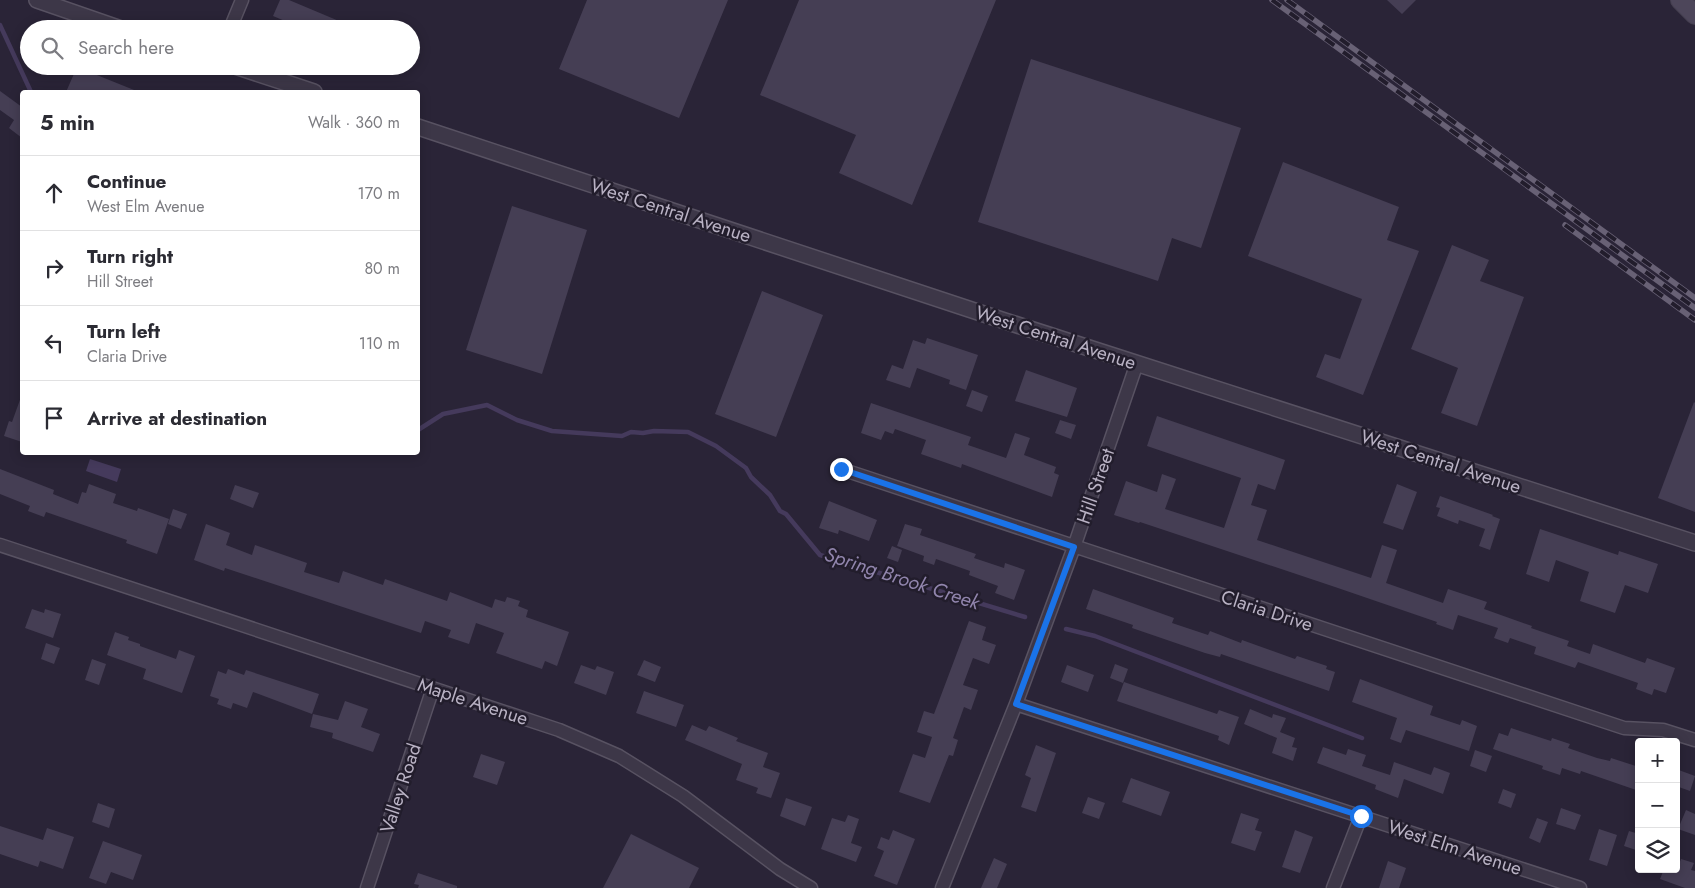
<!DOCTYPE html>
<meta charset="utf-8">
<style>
body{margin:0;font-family:Jost,sans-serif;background:#f7f7f7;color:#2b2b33}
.controls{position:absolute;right:15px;bottom:15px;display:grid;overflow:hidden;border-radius:5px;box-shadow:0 2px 12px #0003}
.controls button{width:45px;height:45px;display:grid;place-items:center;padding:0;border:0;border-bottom:1px solid #e1e1e2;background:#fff;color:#2b2b33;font:25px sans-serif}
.stop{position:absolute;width:15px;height:15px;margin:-11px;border:4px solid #1a73e8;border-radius:50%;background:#fff}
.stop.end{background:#1a73e8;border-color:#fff;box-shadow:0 1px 5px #0008}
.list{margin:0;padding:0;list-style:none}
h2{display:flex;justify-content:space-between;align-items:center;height:65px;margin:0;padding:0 20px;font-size:21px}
h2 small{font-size:16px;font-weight:400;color:#7c7c81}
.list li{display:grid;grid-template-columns:32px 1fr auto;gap:15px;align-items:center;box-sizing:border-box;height:75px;padding:0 20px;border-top:1px solid #e1e1e2}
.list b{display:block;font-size:19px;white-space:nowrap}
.list p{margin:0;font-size:16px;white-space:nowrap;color:#7c7c81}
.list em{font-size:16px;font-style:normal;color:#7c7c81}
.icon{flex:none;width:28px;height:28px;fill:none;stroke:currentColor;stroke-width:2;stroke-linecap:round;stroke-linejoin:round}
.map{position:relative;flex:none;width:1695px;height:888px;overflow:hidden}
.search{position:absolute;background:#fff;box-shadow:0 2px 12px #0003;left:20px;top:20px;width:400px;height:55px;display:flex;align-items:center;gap:12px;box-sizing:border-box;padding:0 18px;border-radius:28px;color:#7c7c81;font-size:19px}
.panel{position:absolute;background:#fff;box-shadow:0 2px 12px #0003;left:20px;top:90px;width:400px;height:365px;border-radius:5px}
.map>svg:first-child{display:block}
.water{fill:#453a5c}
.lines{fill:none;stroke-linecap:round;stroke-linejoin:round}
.stream{stroke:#453a5c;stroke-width:4.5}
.building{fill:#453e54}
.minor-casing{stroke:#585262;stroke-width:15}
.tertiary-casing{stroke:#585262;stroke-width:18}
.secondary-casing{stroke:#464051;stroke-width:20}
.minor{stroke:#3d3748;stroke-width:12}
.tertiary{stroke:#3d3748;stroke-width:15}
.secondary{stroke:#4d465a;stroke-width:18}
.rail-casing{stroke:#686175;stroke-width:5.5}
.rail{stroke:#221d2c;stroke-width:4;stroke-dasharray:11;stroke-linecap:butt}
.route{stroke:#1a73e8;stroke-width:6}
.labels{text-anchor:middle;stroke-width:5;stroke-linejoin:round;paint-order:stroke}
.street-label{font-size:19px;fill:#b9b2c4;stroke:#221d2c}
.water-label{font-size:20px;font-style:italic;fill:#9185ad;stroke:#221d2c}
</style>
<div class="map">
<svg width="1695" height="888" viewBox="0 0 1695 888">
<rect width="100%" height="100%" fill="#2a2437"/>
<path class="water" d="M90,459L121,469L117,482L86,471Z"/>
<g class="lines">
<path class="stream" d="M0,25L31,92
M418,430L443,414L487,405L517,420L552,431L622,436L631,432L643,433L654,431L688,432L716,446L746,468L751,477L770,495L780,511L786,514L820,555L1025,617
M1066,629L1095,636L1362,738"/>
</g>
<path class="building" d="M280,0H289L358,29H304L273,16Z
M587,0H728L679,118L559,69Z
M799,0H996L912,205L839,173L856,135L760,95Z
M1387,0H1416L1402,14Z
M1031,59L1241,128L1201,248L1172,238L1158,281L978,222Z
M77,67L139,92H66Z
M0,91L22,107V138L9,128L14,120L0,110Z
M1283,162L1399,207L1387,240L1419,251L1363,395L1316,377L1325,354L1340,359L1362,299L1248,256Z
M512,206L587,230L542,374L466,350Z
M1452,245L1489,260L1480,281L1524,297L1477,426L1441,413L1458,368L1411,349Z
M762,291L823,315L776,437L715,414Z
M927,338L978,355L966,390L949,384L950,380L917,368L910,388L886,380L892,365L903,369L913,340L925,344Z
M1026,370L1077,388L1067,417L1015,401Z
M972,390L988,396L982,412L966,406Z
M21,397H22V442L4,436L9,421L12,422Z
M1694,402L1695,403V512L1658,498Z
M871,403L971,437L968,445L1006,458L1015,433L1030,438L1024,455L1056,467L1054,473L1059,475L1052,497L962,464L961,468L921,454L926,440L895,429L893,434L885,431L881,440L861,433Z
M1157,416L1285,460L1275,490L1258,484L1251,505L1267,510L1257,540L1371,578L1382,545L1397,550L1386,583L1443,603L1448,589L1487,602L1484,609L1532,626L1531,628L1569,641L1567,646L1590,654L1593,644L1645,663L1647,658L1675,668L1666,693L1654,689L1652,695L1636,689L1638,683L1578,662L1575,668L1534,654L1536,647L1510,638L1508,643L1494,638L1498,628L1458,615L1453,630L1436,624L1437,622L1335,587L1140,522L1139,523L1114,515L1126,481L1157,492L1162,474L1176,479L1165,509L1224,528L1241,478L1147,446Z
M1060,420L1076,425L1071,439L1055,433Z
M0,469L54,490L53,494L78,504L82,492L86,493L89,484L116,494L113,503L137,511L138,508L169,519L157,554L126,543L127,540L46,512L44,517L28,511L30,506L0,494Z
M1397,484L1417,492L1403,530L1383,523Z
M235,485L259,493L253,508L230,499Z
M1440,496L1493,515L1492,516L1500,519L1490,550L1479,546L1485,529L1459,520L1458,524L1437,516L1440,508L1436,507Z
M829,501L877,520L869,541L839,530L838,534L819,528Z
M173,509L187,514L181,529L168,524Z
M206,524L230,533L226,545L252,555L255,545L307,563L304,572L339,583L343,571L383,585L385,579L447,601L450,592L492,608L495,599L505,602L507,597L520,601L518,606L528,610L526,617L569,632L557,666L545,661L542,669L496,653L504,633L476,623L469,644L448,637L451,630L425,621L421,633L225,568L224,571L194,560Z
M905,524L922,529L920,535L976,554L974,558L1004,568L1005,563L1025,570L1014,600L995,593L998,586L969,575L970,571L936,559L934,565L923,561L924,556L897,546Z
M1540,529L1618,555L1619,551L1658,564L1648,593L1625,585L1615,613L1580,601L1589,572L1556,560L1549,582L1526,574Z
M892,546L902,550L898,562L887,558Z
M1093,589L1174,618L1172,623L1208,635L1210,631L1241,643L1242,640L1295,659L1297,656L1327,666L1326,669L1335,672L1329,691L1221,654L1220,657L1205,653L1132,628L1133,625L1086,609Z
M32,609L44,613L45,609L61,614L53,638L25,628Z
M969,621L986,627L982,640L996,645L989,664L973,658L963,685L978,690L971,710L964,707L953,738L958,740L953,756L949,755L930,803L899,792L913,754L925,758L932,737L917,732L924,711L934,714Z
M115,632L129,637L128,640L140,644V646L176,659L179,650L195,656L182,693L143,679L146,669L107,655Z
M46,643L60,648L54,664L41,659Z
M92,659L106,664L99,685L85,680Z
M644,660L661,667L655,682L637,675Z
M1115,664L1128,669L1123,683L1110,678Z
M581,665L595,670L597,666L614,672L606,695L574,683Z
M1067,665L1094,675L1088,692L1061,682Z
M228,669L244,675L246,670L319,694L312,714L253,692L247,708L233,703L231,709L217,704L219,699L210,696L218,671L226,674Z
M1360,679L1433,706L1430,715L1460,725L1462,720L1477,726L1469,751L1406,730L1401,743L1390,739L1397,718L1352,702Z
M1124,682L1217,714L1219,710L1239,717L1229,745L1218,740L1219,736L1117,701Z
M644,691L684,705L676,727L636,713Z
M345,701L368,709L361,727L380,734L373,752L332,738L333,733L310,727L313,714L338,720Z
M1250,709L1272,718L1273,714L1286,718L1280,732L1295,738L1292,747L1297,748L1293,761L1272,753L1277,738L1244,724Z
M692,725L706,731L709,726L738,738L736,741L768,753L763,767L780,773L771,798L756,793L758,788L736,780L742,764L685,740Z
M1511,728L1551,741L1552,738L1570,744L1568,748L1597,758L1610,761L1611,758L1639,767V791L1581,771L1580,774L1562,768L1560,775L1542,769L1543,766L1493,749L1499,733L1508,736Z
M1036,745L1056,753L1036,812L1021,807L1031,778L1025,775Z
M1323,747L1346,755L1348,749L1366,755L1362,766L1390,775L1394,762L1431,775L1434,767L1450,773L1443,794L1404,779L1398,798L1375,789L1376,785L1317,763Z
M1475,750L1492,756L1486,772L1470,766Z
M481,754L505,762L497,785L473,777Z
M1676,769L1695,776L1690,791L1676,786Z
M1131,778L1170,792L1161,816L1122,802Z
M1503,789L1516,794L1511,808L1498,803Z
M1088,797L1105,803L1099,819L1082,813Z
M786,798L812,807L805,826L780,816Z
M98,803L115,809L109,828L92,822Z
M1561,808L1581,815L1575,830L1556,824Z
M1686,810L1695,814V835L1678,829Z
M1241,813L1259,819L1255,830L1262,832L1255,851L1231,843Z
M848,815L859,819L851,843L862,847L856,862L821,849L832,818L845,822Z
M1537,818L1548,822L1540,843L1529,838Z
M0,826L43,840L47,828L74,837L63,869L40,861L38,867L0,854Z
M1599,829L1617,835L1607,866L1589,860Z
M893,830L915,839L897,885L874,876L884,851L877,848L881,837L889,840Z
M1295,830L1313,837L1300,873L1282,867Z
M1629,831L1639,834V851L1624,846Z
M631,834L699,868L689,888H603Z
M103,841L142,855L133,880L111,872L106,884L89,878Z
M994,858L1007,864L997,888H981Z
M1681,859L1694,863L1691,870L1695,871V888H1685L1660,879L1664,869H1677Z
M1388,861L1406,868L1399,888H1379Z
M418,873L457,886V888H418L419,885L414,884Z"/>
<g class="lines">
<defs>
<path id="minor" d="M230,29L242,0
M841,469L1624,728L1663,730L1695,740
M0,545L559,730L619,756L683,796L780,869L811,888
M1016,704L1580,888
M367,888L433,688
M942,888L1016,704L1074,547L1137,363
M1333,888L1361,816"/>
<path id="tertiary" d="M37,0L121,29
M235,66L314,92
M418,127L1005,321L1695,543"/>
<path id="secondary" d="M1680,0L1695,15"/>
</defs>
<use href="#minor" class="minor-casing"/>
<use href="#tertiary" class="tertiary-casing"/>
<use href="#secondary" class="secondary-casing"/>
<use href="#minor" class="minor"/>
<use href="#tertiary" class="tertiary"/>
<use href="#secondary" class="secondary"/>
<defs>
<path id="rail" d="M1272,0L1695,308
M1287,0L1695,298
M1565,225L1695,320"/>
</defs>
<use href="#rail" class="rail-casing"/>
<use href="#rail" class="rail"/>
</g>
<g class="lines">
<path class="route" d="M841,469L1074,547L1016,704L1361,816"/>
</g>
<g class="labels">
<g class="street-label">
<text transform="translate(671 210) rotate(18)" y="7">West Central Avenue</text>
<text transform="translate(1056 337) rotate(18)" y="7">West Central Avenue</text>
<text transform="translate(1441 461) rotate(18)" y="7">West Central Avenue</text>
<text transform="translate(1095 486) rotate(-71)" y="7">Hill Street</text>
<text transform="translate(1267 610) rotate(18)" y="7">Claria Drive</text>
<text transform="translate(473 701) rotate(18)" y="7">Maple Avenue</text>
<text transform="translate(400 788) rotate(-72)" y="7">Valley Road</text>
<text transform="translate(1455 847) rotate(18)" y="7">West Elm Avenue</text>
</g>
<g class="water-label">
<text transform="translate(902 578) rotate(18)" y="7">Spring Brook Creek</text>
</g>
</g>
</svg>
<div class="controls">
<button>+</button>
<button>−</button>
<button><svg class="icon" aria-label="layers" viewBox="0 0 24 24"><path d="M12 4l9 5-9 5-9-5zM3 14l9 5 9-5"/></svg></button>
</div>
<div class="stop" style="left:1361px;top:816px"></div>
<div class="stop end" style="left:841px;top:469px"></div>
<div class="search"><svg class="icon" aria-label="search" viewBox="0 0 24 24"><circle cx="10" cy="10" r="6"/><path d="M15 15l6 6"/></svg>Search here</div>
<section class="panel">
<h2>5 min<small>Walk · 360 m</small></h2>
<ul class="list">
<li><svg class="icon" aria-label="ahead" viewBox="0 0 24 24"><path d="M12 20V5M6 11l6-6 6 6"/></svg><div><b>Continue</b><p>West Elm Avenue</p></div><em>170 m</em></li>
<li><svg class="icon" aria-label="right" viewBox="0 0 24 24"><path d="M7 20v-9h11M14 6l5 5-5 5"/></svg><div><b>Turn right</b><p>Hill Street</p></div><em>80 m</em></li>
<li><svg class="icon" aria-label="left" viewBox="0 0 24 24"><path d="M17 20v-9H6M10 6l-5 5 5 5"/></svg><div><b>Turn left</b><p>Claria Drive</p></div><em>110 m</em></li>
<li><svg class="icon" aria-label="arrive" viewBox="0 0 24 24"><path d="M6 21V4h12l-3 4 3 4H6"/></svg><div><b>Arrive at destination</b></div></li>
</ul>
</section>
</div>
